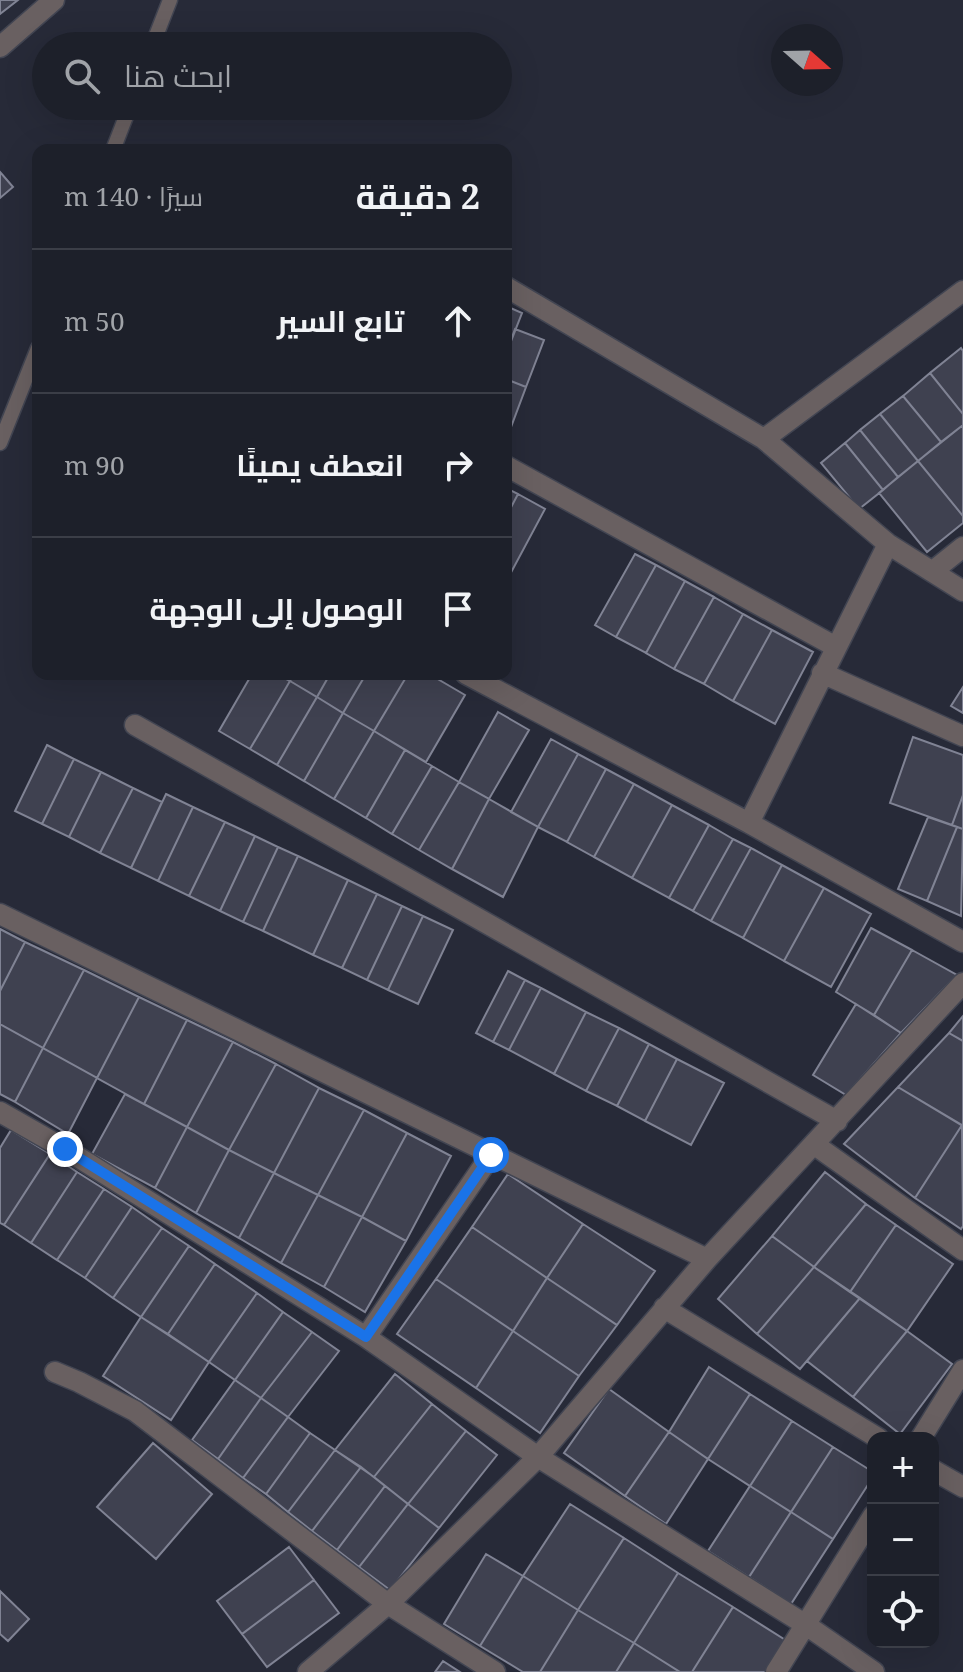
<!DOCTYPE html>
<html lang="ar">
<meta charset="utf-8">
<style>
body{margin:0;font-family:"Noto Serif",Cairo,serif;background:#2a2d36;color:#f1f3f6;direction:rtl}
.controls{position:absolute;right:24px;bottom:24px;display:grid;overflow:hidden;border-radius:16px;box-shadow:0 8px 32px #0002}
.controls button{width:72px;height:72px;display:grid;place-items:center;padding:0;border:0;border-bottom:2px solid #3b3e47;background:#1d202a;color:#f1f3f6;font:40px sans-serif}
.compass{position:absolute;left:771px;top:24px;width:72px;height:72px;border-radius:50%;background:#1d202a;box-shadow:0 8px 32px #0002;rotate:110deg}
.stop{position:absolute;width:24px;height:24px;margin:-18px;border:6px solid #1a73e8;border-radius:50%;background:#fff}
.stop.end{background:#1a73e8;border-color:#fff;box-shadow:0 2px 8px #0008}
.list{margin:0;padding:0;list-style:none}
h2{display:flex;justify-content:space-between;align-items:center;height:104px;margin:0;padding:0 32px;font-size:34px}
h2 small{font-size:26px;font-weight:400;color:#a0a3a8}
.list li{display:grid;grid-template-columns:52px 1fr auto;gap:24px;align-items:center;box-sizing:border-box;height:144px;padding:0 32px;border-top:2px solid #3b3e47}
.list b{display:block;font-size:30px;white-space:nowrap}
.list em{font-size:26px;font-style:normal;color:#a0a3a8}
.icon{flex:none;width:44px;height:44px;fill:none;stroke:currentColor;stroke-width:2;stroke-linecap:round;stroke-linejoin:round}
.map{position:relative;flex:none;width:963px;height:1672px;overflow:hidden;direction:ltr}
.search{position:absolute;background:#1d202a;box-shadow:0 8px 32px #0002;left:32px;top:32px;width:480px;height:88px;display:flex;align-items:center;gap:20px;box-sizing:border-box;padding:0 28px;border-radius:44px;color:#a0a3a8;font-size:30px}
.panel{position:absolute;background:#1d202a;box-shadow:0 8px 32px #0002;left:32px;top:144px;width:480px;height:536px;border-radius:16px;direction:rtl}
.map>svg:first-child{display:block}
.building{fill:#3f4150;stroke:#808394;stroke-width:2}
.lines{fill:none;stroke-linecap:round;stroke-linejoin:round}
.service-casing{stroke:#424552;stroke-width:17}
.minor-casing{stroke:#424552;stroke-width:23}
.service{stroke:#696061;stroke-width:14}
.minor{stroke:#696061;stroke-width:20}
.route{stroke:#1a73e8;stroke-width:10}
</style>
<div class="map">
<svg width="963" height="1672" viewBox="0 0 963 1672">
<rect width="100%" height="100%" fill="#272a38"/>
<path class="building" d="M0,0H18L0,14Z
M0,172L13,187L0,198Z
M506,306L522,313L506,354Z
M515,329L544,340L526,387L506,379V354Z
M961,348L963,351V414L930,373Z
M930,373L963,414V425L941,442L903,396Z
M506,379L526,387L508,435L506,434Z
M903,396L941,442L918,461L880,414Z
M880,414L918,461L898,477L860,430Z
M963,425V516L918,461Z
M860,430L898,477L883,490L845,443Z
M845,443L883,490L859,509L821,463Z
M918,461L963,516V523L927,552L879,493Z
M506,488L518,494L506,517Z
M518,494L545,509L507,580L506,517Z
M635,554L656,565L616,637L595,625Z
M656,565L685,581L646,653L616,637Z
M685,581L714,597L674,669L646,653Z
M714,597L743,614L704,684L674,669Z
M743,614L772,630L733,701L704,684Z
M772,630L813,652L775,724L733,701Z
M252,674H277L290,681L250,749L219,731Z
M277,674H294L290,681Z
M294,674H330L317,697L290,681Z
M330,674H366L343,713L317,697Z
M366,674H408L374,731L343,713Z
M408,674H429L465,695L426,762L374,731Z
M290,681L317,697L277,765L250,749Z
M963,687V713L951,706Z
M317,697L343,713L304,781L277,765Z
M498,712L529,730L489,799L459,782Z
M343,713L374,731L334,799L304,781Z
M374,731L405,750L366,818L334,799Z
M913,737L963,755V795L952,825L890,803Z
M551,739L578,754L538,827L511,812Z
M47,745L74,759L42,824L15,811Z
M405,750L432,766L392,834L366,818Z
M578,754L606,769L567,842L538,827Z
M74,759L101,772L69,837L42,824Z
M432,766L459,782L419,850L392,834Z
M606,769L634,784L594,857L567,842Z
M101,772L133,788L100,853L69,837Z
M459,782L489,799L452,869L419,850Z
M634,784L672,805L632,878L594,857Z
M133,788L162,802L131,868L100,853Z
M166,794L193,807L158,881L131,868Z
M963,795V829L952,825Z
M489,799L538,827L503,897L452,869Z
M672,805L709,825L669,898L632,878Z
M193,807L225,822L189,896L158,881Z
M928,817L957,827L927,901L898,889Z
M225,822L255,836L220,911L189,896Z
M709,825L733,839L693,911L669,898Z
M957,827L963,829L961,916L927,901Z
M255,836L278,847L243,922L220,911Z
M733,839L751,848L711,921L693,911Z
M278,847L298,856L263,931L243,922Z
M751,848L782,865L743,938L711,921Z
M298,856L348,880L313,955L263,931Z
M782,865L824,888L784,961L743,938Z
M348,880L377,894L342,968L313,955Z
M824,888L871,914L831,987L784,961Z
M377,894L402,906L367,980L342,968Z
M402,906L423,916L388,990L367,980Z
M423,916L453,930L418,1004L388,990Z
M871,928L912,950L874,1015L836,992Z
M0,929L25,942L0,991Z
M25,942L84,970L43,1048L0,1024V991Z
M912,950L957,975L901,1033L874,1015Z
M84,970L139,997L97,1078L43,1048Z
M508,971L525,980L493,1042L476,1033Z
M525,980L541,988L509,1050L493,1042Z
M541,988L586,1012L554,1074L509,1050Z
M139,997L187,1020L144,1104L97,1078Z
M856,1004L901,1033L846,1095L813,1075Z
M586,1012L619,1028L586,1091L554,1074Z
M963,1016V1041L949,1033Z
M187,1020L233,1042L187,1127L144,1104Z
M0,1024L43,1048L15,1102L0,1094Z
M619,1028L649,1044L617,1106L586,1091Z
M949,1033L963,1041V1126L898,1087Z
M233,1042L276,1064L229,1150L187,1127Z
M649,1044L677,1059L645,1121L617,1106Z
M43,1048L97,1078L68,1134L15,1102Z
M677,1059L724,1083L691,1145L645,1121Z
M276,1064L319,1088L274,1173L229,1150Z
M898,1087L962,1125L915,1198L844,1144Z
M319,1088L364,1110L318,1195L274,1173Z
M125,1094L187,1127L155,1188L92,1154Z
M364,1110L407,1133L362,1217L318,1195Z
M962,1125L963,1226L961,1229L915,1198Z
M187,1127L229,1150L196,1213L155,1188Z
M11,1130L50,1154L4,1225L0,1223V1148Z
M407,1133L451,1156L406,1241L362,1217Z
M229,1150L274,1173L239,1238L196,1213Z
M50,1154L77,1172L31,1243L4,1225Z
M77,1172L104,1189L57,1260L31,1243Z
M825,1172L866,1204L814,1267L772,1236Z
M274,1173L318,1195L281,1263L239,1238Z
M508,1174L583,1224L547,1278L472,1227Z
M104,1189L132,1207L85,1278L57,1260Z
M318,1195L362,1217L324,1287L281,1263Z
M866,1204L896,1225L850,1292L814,1267Z
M132,1207L162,1228L113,1298L85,1278Z
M362,1217L406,1241L365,1312L324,1287Z
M583,1224L655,1271L617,1325L547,1278Z
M896,1225L953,1264L907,1331L850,1292Z
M472,1227L547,1278L513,1331L436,1279Z
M162,1228L189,1246L141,1317L113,1298Z
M772,1236L814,1267L757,1334L718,1299Z
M189,1246L215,1264L168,1334L141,1317Z
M215,1264L257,1293L209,1362L168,1334Z
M814,1267L860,1298L800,1369L757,1334Z
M547,1278L617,1325L579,1376L513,1331Z
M436,1279L513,1331L476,1388L397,1334Z
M257,1293L283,1312L235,1380L209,1362Z
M860,1298L907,1331L853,1397L807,1361Z
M283,1312L312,1332L261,1398L235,1380Z
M141,1317L209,1362L171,1420L103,1376Z
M513,1331L579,1376L540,1433L476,1388Z
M907,1331L952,1364L900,1434L853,1397Z
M312,1332L339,1351L288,1417L261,1398Z
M709,1367L750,1394L708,1459L669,1432Z
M395,1374L432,1404L374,1477L335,1450Z
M235,1380L261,1398L218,1459L192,1440Z
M609,1389L669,1432L625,1496L564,1453Z
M750,1394L792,1421L750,1486L708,1459Z
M261,1398L288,1417L243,1478L218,1459Z
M432,1404L466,1431L408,1504L374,1477Z
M288,1417L310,1433L266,1494L243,1478Z
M792,1421L833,1447L791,1512L750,1486Z
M466,1431L497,1455L439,1528L408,1504Z
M669,1432L708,1459L666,1524L625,1496Z
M310,1433L335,1450L288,1512L266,1494Z
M153,1443L212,1494L156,1559L97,1507Z
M833,1447L873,1472V1477L833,1539L791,1512Z
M335,1450L361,1467L312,1531L288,1512Z
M361,1467L385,1486L337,1550L312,1531Z
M385,1486L408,1504L359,1567L337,1550Z
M750,1486L791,1512L749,1577L708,1551Z
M408,1504L439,1528L390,1590L359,1567Z
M570,1504L624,1538L578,1610L523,1576Z
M791,1512L833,1539L791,1604L749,1577Z
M624,1538L678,1573L634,1643L578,1610Z
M289,1547L314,1580L242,1634L217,1601Z
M486,1554L523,1576L480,1646L444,1624Z
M678,1573L733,1607L692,1672H680L634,1643Z
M523,1576L578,1610L540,1672H523L480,1646Z
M314,1580L339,1613L267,1667L242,1634Z
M0,1591L29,1619L8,1641L0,1634Z
M733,1607L787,1641L768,1672H692Z
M578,1610L634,1643L616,1672H540Z
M634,1643L680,1672H616Z
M443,1661L460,1672H435Z"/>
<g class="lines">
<defs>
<path id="service" d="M152,46L170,0
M113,150L130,106
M0,443L38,348"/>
<path id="minor" d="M0,47L54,0
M506,287L764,439L888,544L963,591
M764,439L963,291
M506,466L836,647
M933,571L963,547
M822,673L963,736
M466,674L749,823L963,942
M135,725L837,1121
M749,823L888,544
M0,914L707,1259
M0,1112L65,1149L366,1337L538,1457L806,1625L874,1672
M815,1145L963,1250
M664,1308L878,1438
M366,1337L491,1155
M55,1372L79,1382L135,1411L388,1604L495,1672
M921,1438L963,1370
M933,1470L963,1487
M308,1672L388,1604L538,1457L707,1259L963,983
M776,1672L873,1516"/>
</defs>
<use href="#service" class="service-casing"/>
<use href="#minor" class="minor-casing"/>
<use href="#service" class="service"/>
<use href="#minor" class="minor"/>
</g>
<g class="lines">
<path class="route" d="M65,1149L366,1337L491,1155"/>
</g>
</svg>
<div class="controls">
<button>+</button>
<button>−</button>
<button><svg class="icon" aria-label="locate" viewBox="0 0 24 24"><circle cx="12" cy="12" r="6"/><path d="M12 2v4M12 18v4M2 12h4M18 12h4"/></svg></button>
</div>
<svg class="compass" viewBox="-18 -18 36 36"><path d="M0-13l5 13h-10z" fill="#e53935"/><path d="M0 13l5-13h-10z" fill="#a0a3a8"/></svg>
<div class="stop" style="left:491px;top:1155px"></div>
<div class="stop end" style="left:65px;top:1149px"></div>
<div class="search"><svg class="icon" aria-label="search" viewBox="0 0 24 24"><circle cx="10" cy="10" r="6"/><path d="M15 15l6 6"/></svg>ابحث هنا</div>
<section class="panel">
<h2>2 دقيقة<small>سيرًا · 140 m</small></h2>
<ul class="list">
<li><svg class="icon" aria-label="ahead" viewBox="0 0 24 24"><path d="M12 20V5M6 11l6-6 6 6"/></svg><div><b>تابع السير</b></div><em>50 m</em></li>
<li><svg class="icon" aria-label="right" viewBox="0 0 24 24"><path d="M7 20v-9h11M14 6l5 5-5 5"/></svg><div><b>انعطف يمينًا</b></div><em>90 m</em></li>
<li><svg class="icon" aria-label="arrive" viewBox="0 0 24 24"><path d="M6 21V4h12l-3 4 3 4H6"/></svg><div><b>الوصول إلى الوجهة</b></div></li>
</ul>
</section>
</div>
